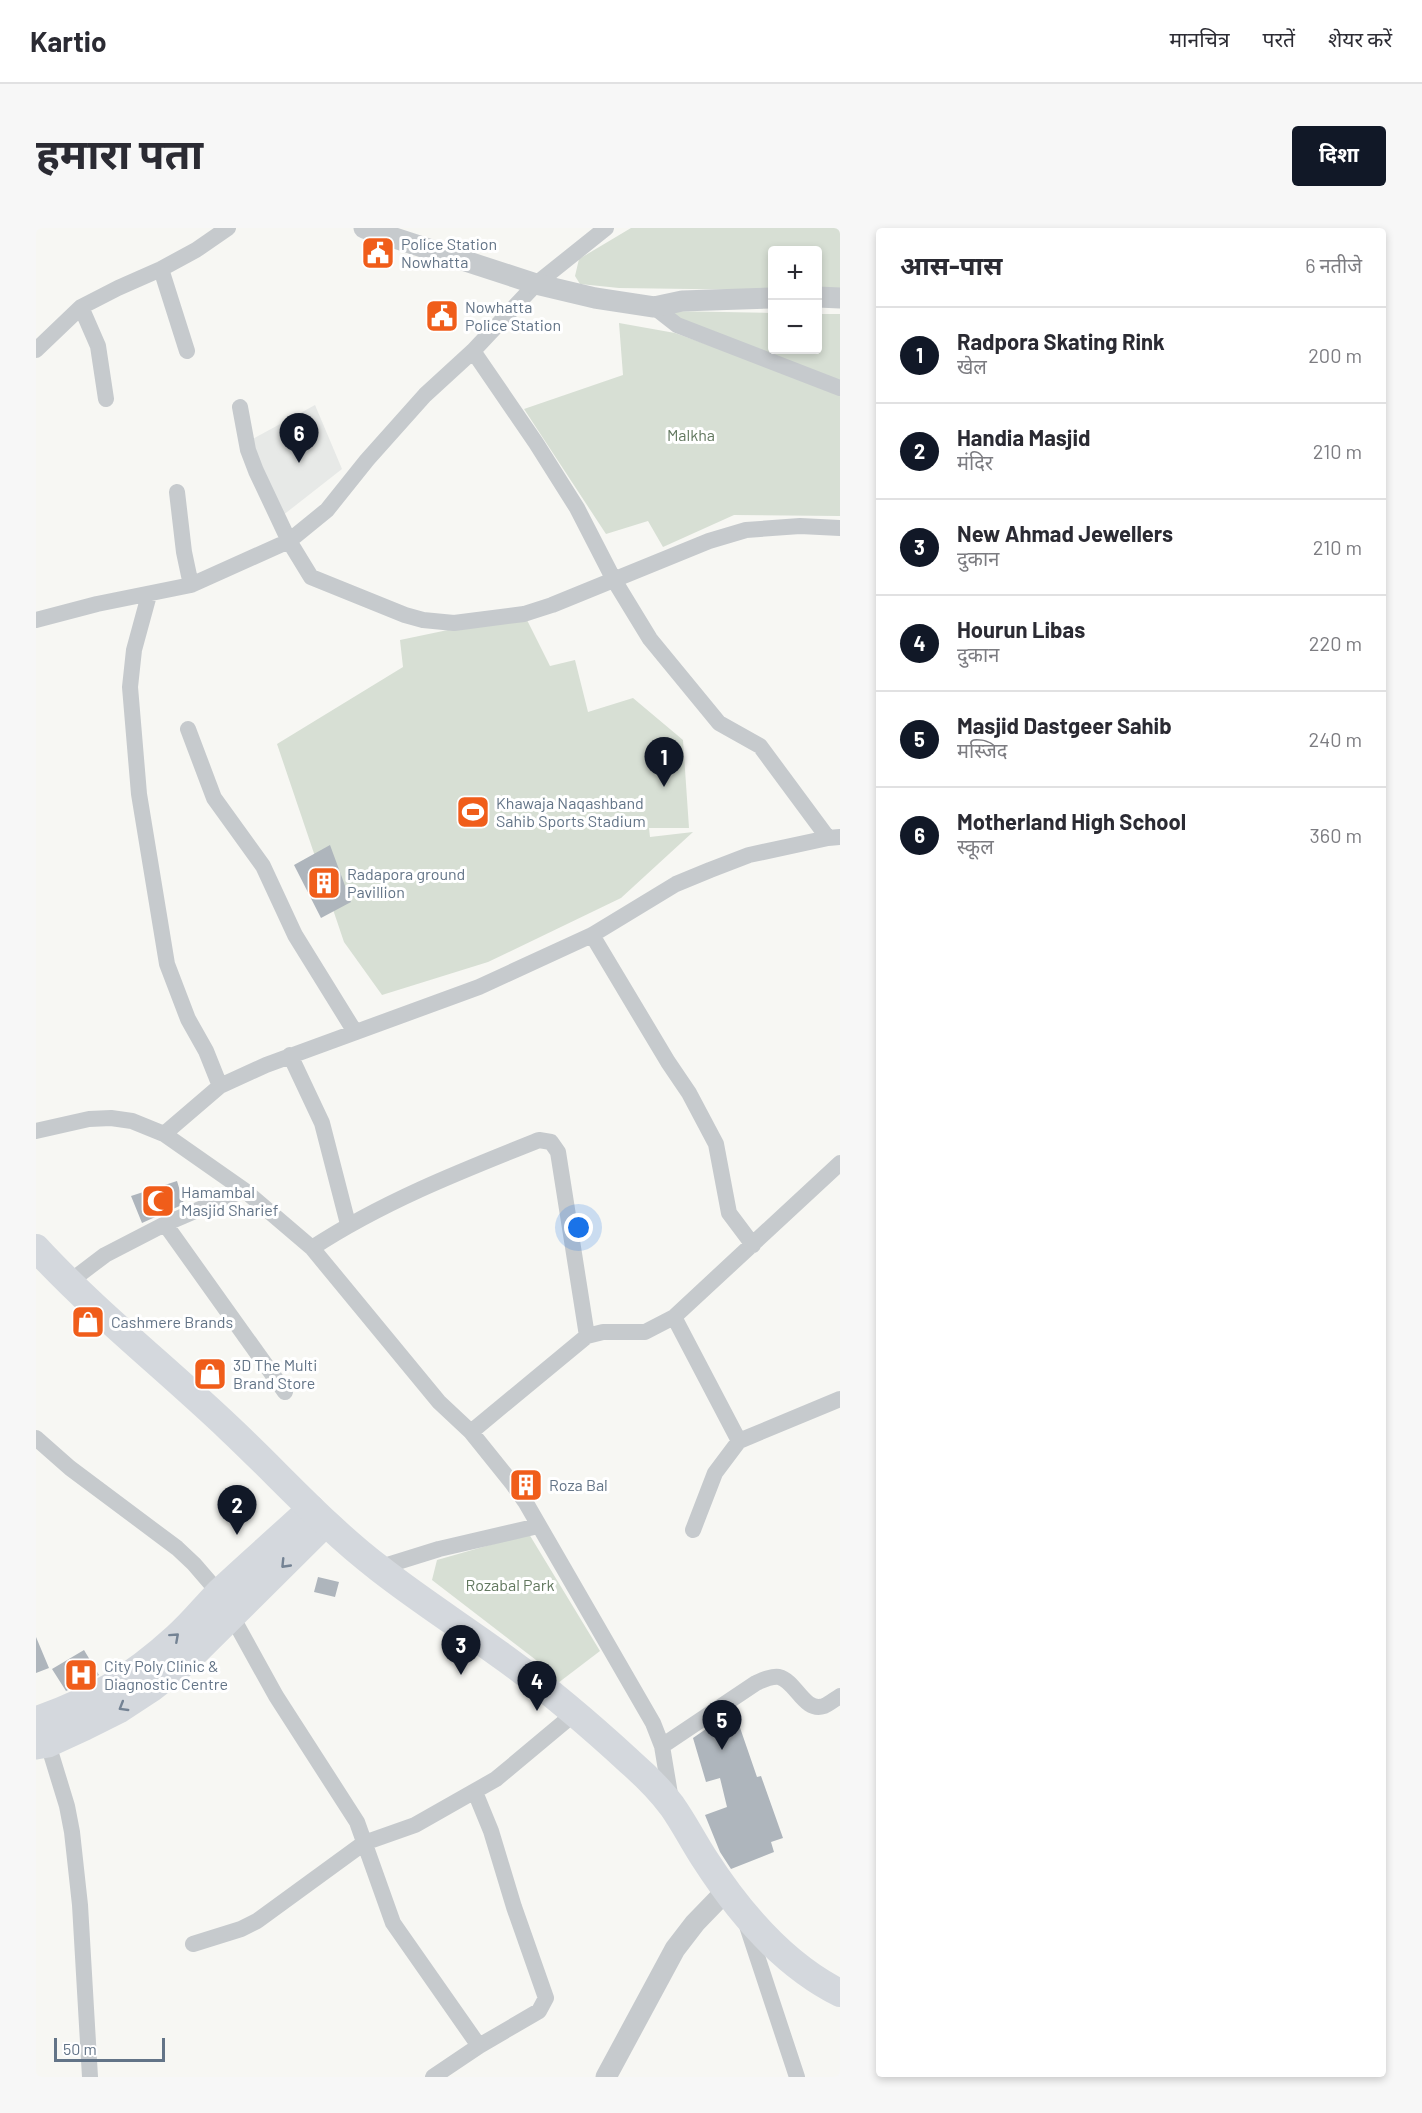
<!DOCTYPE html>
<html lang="hi">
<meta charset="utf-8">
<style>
body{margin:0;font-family:Barlow,"Noto Sans Devanagari",sans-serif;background:#f7f7f7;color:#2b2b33}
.controls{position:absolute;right:18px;top:18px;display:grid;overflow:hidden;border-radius:6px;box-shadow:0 3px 9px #0003}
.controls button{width:54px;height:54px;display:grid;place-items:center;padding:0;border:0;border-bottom:2px solid #e1e1e2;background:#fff;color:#2b2b33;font:30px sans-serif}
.scale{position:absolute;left:18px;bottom:15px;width:111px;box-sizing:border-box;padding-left:6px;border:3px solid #637487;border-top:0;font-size:16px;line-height:21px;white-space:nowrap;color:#637487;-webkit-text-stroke:4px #fff;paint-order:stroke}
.you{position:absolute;left:543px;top:1000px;width:21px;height:21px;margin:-15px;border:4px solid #fff;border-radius:50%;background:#1a73e8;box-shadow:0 0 0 9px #1a73e833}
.badge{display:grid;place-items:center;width:39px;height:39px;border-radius:50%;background:#111827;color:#fff;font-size:20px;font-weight:700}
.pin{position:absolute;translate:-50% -50px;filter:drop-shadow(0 2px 3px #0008)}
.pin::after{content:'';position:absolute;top:32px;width:21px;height:18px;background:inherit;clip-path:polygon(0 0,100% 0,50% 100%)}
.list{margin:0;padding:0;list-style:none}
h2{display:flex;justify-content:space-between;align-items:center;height:78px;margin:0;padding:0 24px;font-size:26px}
h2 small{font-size:20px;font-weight:400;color:#7c7c81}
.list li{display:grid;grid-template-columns:39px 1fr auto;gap:18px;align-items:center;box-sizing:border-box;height:96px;padding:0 24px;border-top:2px solid #e1e1e2}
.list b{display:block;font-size:22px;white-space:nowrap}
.list p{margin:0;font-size:20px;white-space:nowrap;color:#7c7c81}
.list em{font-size:20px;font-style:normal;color:#7c7c81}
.map{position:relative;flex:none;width:804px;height:1849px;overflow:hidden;border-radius:6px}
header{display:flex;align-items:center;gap:36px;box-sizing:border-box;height:84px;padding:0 30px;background:#fff;border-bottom:2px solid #e1e1e2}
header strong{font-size:28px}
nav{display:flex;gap:33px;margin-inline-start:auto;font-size:21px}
.intro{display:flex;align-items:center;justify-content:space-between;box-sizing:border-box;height:144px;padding:0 36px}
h1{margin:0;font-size:42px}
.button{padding:15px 27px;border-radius:6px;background:#111827;color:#fff;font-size:21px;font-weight:700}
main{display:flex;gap:36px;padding:0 36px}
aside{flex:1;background:#fff;border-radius:6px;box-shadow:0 3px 9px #0003}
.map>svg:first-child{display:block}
.built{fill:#e7e9e7}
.green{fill:#d7dfd4}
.building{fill:#aeb5bc}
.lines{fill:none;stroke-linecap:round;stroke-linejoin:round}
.minor{stroke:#c6cacd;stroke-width:16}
.tertiary{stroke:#c6cacd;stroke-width:21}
.primary{stroke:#d4d8dd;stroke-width:27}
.trunk{stroke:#d4d8dd;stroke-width:28}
.oneway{stroke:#748394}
.labels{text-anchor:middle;stroke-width:6;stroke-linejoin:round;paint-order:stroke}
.poi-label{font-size:16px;fill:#637487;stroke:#fff;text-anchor:start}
.park-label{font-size:16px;fill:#62785f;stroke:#fff}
</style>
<header>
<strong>Kartio</strong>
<nav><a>मानचित्र</a><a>परतें</a><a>शेयर करें</a></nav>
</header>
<div class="intro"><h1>हमारा पता</h1><a class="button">दिशा</a></div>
<main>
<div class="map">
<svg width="804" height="1849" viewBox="0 0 804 1849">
<rect width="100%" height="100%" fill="#f7f7f3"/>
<path class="built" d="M279,177L306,241L246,288L215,212Z"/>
<path class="green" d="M595,0H804V63H782V22H736V62L583,60L544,56L539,48L543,31Z
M633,83L736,85V122H782V86H804V154L652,97Z
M583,95L639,105L804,165V288L698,287L627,319L612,293L570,306L488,181L587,147Z
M488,386L514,438L539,432L552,484L597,470L647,512L653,600H613L614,609L657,604L585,670L452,734L346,767L308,714L241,516L367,439L364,412Z
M493,1306L564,1423L522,1455L500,1432L396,1352L401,1332Z"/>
<path class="building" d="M294,617L315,674L285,690L258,637Z
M141,953L148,976L106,995L95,968Z
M488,1244L503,1263L497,1267L483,1247Z
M282,1349L303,1354L299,1369L278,1364Z
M0,1409L13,1440L0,1445Z
M48,1422L63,1447L30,1463L16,1441Z
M701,1491L721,1549L725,1548L747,1610L735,1614L738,1624L695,1641L684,1624L669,1587L691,1579L684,1550L670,1554L657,1510L670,1501Z"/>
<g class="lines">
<path class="minor" d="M125,41L151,123
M45,79L62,118L70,171
M618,79L641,97L804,160
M0,122L45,79L82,60L125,41L160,22L192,0
M437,123L500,215L541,280L578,352L614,411L683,495L724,518L792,610
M204,179L212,222L220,243L253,313L275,349L369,387L387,392L418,395L488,386L516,377L673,313L710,302L764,298L804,300
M141,264L148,324L155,357
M113,367L98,422L94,459L103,566L131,736L152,791L170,823L184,858
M0,392L61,376L155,357L253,313L291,282L331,232L389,167L437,123L500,56L570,0
M152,501L178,570L227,638L259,707L319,804
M556,707L632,834L653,865L680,916L693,985L717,1017
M254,827L286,895L312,996
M0,903L53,891L75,890L96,893L128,906L208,962L276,1020L403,1174L435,1204L476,1255L490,1275L617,1495L626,1518L635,1572
M128,906L184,858L230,837L443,759L556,707L640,656L674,642L713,627L792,610L804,609
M129,996L249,1164
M276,1020C346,974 425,943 503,912L515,914L522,924L551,1108
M32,1055L69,1027L129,996L208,962
M638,1089L703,1213
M435,1204L551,1108L567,1104H609L638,1089L804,935
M0,1210L34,1240L141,1320L158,1336L183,1365L240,1468L321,1594L357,1695L443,1818
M657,1302L679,1245L703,1213L804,1171
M342,1340L403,1321L502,1298
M12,1516L31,1578L36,1604L44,1677L54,1849
M626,1518L720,1455C727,1452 735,1448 743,1449C760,1453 768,1485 788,1478C793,1476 799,1471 804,1468
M710,1695L761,1849
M157,1716L205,1701L221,1693L328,1615L379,1597L460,1551L539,1485
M397,1849L443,1818L503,1783L510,1770L478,1679L455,1603L439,1564"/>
<path class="tertiary" d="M328,0L500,56L559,70L618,79L646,73L736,70
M782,69L804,70
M570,1849L639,1721L659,1695L690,1663"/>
<path class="primary" d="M0,1492C58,1471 94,1451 140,1409C156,1395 169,1378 184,1363C214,1335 245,1308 275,1280
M0,1518L12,1516L49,1499L83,1482L115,1461L152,1432L290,1295"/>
<path class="trunk" d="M0,1020C60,1085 130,1140 194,1201C244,1248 290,1300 344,1341C385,1373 429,1401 470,1431C514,1463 555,1498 594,1534C609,1547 624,1562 636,1578C648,1595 657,1613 668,1630C702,1683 748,1737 804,1765"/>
</g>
<defs><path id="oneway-chevron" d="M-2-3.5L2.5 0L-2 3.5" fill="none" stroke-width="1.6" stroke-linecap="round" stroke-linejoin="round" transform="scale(1.5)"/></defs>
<g class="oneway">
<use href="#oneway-chevron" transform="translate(249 1336) rotate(134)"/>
<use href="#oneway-chevron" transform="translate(139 1409) rotate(-42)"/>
<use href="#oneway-chevron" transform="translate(87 1479) rotate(149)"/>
</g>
<defs>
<symbol id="civic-square" viewBox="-11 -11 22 22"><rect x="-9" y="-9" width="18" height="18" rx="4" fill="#f05d1a" stroke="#fff"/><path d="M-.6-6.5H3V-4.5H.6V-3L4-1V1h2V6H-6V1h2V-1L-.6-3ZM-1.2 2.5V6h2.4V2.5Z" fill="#fff"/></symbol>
<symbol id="stadium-square" viewBox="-11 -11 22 22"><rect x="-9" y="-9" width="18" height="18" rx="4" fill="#f05d1a" stroke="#fff"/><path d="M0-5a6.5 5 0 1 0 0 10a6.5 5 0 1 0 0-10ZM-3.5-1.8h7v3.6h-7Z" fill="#fff"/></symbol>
<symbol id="building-square" viewBox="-11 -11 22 22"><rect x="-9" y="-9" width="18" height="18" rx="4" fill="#f05d1a" stroke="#fff"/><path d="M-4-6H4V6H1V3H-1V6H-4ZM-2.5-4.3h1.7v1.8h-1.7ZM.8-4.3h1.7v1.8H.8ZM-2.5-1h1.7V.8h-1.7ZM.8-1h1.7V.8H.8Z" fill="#fff"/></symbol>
<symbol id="mosque-square" viewBox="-11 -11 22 22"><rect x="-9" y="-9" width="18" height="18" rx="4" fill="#f05d1a" stroke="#fff"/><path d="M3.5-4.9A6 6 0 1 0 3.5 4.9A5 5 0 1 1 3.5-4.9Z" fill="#fff"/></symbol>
<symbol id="shop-square" viewBox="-11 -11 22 22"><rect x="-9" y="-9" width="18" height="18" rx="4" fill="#f05d1a" stroke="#fff"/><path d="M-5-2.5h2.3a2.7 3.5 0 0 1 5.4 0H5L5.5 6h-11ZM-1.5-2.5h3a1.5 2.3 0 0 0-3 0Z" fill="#fff"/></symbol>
<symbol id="hospital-square" viewBox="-11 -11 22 22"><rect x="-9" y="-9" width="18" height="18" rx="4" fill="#f05d1a" stroke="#fff"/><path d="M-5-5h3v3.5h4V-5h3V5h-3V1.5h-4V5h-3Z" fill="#fff"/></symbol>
</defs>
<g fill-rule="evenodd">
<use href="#civic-square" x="323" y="6" width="38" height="38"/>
<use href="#civic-square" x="387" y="69" width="38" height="38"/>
<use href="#stadium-square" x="418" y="565" width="38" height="38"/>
<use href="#building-square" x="269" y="636" width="38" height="38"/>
<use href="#mosque-square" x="103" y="954" width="38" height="38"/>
<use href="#shop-square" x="33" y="1075" width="38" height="38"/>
<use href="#shop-square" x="155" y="1127" width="38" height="38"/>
<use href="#building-square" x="471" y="1238" width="38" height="38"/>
<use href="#hospital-square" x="26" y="1428" width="38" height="38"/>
</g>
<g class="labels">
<g class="poi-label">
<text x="365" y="22">Police Station<tspan x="365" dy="18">Nowhatta</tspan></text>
<text x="429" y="85">Nowhatta<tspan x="429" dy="18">Police Station</tspan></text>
<text x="460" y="581">Khawaja Naqashband<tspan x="460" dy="18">Sahib Sports Stadium</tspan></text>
<text x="311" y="652">Radapora ground<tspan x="311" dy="18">Pavillion</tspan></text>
<text x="145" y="970">Hamambal<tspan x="145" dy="18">Masjid Sharief</tspan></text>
<text x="75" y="1100">Cashmere Brands</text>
<text x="197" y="1143">3D The Multi<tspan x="197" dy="18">Brand Store</tspan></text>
<text x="513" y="1263">Roza Bal</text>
<text x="68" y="1444">City Poly Clinic &amp;<tspan x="68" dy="18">Diagnostic Centre</tspan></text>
</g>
<g class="park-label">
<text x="655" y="213">Malkha</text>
<text x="474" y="1363">Rozabal Park</text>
</g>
</g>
</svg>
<div class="controls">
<button>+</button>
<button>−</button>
</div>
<div class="scale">50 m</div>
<div class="you"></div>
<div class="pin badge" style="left:628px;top:559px">1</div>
<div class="pin badge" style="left:201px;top:1307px">2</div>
<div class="pin badge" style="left:425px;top:1447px">3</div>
<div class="pin badge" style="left:501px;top:1483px">4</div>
<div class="pin badge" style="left:686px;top:1522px">5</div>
<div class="pin badge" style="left:263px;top:235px">6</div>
</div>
<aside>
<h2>आस-पास<small>6 नतीजे</small></h2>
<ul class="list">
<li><span class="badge">1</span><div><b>Radpora Skating Rink</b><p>खेल</p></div><em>200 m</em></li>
<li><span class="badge">2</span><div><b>Handia Masjid</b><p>मंदिर</p></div><em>210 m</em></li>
<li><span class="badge">3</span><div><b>New Ahmad Jewellers</b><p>दुकान</p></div><em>210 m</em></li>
<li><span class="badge">4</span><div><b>Hourun Libas</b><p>दुकान</p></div><em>220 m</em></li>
<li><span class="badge">5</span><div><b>Masjid Dastgeer Sahib</b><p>मस्जिद</p></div><em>240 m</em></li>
<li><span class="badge">6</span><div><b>Motherland High School</b><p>स्कूल</p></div><em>360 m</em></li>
</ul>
</aside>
</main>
